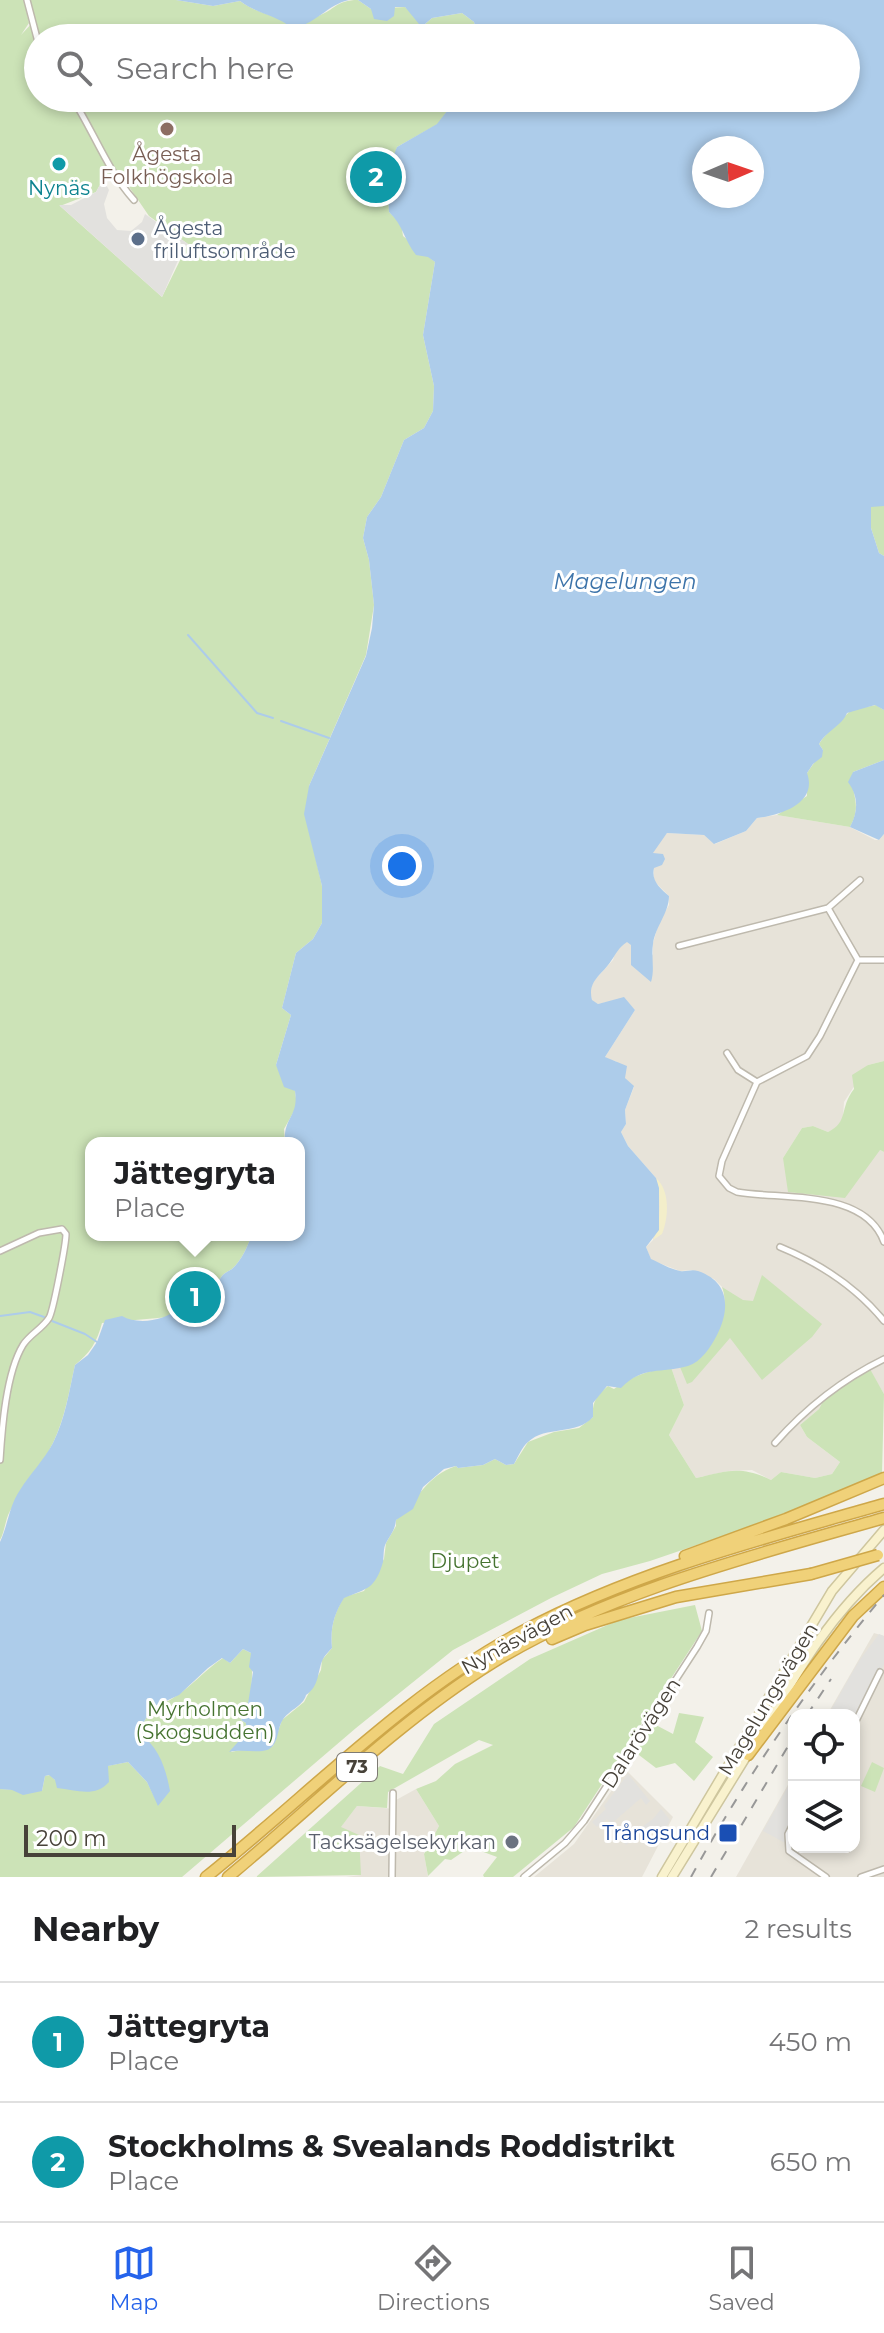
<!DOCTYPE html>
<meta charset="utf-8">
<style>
body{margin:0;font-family:Montserrat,sans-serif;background:#f6f6f6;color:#202124}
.controls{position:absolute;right:24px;bottom:24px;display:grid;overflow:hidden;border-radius:16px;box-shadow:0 4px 12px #0003}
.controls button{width:72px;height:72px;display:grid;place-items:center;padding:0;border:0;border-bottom:2px solid #e0e0e0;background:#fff;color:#202124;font:40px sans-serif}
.compass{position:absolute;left:692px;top:136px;width:72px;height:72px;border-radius:50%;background:#fff;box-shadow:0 4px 12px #0003;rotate:88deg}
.scale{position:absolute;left:24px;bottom:20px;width:212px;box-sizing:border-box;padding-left:8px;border:4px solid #474239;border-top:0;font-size:22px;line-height:28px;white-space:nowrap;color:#474239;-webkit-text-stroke:6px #fff;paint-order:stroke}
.you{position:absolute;left:402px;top:866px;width:28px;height:28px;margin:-20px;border:6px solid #fff;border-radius:50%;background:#1a73e8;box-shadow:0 0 0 12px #1a73e833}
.badge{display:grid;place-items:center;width:52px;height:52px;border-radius:50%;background:#2563eb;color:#fff;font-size:26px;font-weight:700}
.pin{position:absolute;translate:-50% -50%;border:4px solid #fff;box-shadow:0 2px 8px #0006}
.popup{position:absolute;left:85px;top:1137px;width:220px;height:104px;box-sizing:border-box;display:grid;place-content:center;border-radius:16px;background:#fff;filter:drop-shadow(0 2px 6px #0005);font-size:26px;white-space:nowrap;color:#757577}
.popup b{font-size:30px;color:#202124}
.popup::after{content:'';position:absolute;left:50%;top:100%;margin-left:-16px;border:16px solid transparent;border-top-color:#fff}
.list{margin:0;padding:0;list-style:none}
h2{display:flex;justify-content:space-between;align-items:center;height:104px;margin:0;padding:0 32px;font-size:34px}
h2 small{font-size:26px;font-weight:400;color:#757577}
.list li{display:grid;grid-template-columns:52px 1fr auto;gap:24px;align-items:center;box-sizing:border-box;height:120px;padding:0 32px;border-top:2px solid #e0e0e0}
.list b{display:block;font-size:30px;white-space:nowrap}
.list p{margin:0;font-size:26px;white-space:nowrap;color:#757577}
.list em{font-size:26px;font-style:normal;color:#757577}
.icon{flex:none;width:44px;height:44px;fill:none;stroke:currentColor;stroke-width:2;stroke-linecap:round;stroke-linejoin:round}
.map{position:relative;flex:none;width:884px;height:1877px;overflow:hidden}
.search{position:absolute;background:#fff;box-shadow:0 4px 12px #0003;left:24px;right:24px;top:24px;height:88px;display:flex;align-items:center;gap:20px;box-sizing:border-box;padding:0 28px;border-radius:44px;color:#757577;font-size:30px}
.sheet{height:344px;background:#fff}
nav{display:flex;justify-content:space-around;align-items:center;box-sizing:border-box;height:112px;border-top:2px solid #e0e0e0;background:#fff;font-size:22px;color:#757577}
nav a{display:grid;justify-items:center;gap:4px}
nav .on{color:#2563eb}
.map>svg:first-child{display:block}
.residential{fill:#e7e3d9}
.green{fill:#cce3b7;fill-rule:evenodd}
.sand{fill:#f3eeca}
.parking{fill:#e2e1de}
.water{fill:#adccea;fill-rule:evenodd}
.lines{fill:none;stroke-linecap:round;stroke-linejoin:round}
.stream{stroke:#adccea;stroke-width:2}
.street-casing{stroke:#beb9ad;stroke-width:8}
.secondary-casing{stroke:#cec69e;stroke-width:11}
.highway-casing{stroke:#cea749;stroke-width:13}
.street{stroke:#fff;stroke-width:5}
.secondary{stroke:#f9f2ce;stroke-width:8}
.highway{stroke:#f0d179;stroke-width:10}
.rail{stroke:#989898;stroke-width:2;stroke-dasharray:10 10;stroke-linecap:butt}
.highway-bridge-casing{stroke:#cea749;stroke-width:13;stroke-linecap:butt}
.highway-bridge{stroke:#f0d179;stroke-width:10}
.education-dot{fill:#8d6e63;stroke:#fff;stroke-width:3}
.culture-dot{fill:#0f9aa8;stroke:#fff;stroke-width:3}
.service-dot{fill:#5c6f8a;stroke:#fff;stroke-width:3}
.transit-dot{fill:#1a4fb4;stroke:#fff;stroke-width:3}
.worship-dot{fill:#6b7280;stroke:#fff;stroke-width:3}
.labels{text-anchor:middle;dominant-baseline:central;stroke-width:6;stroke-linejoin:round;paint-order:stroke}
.shield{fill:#fff;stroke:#7e7b74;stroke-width:2}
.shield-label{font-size:18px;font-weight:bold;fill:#474239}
.education-label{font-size:20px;fill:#785e54;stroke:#fff}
.culture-label{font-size:20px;fill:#0d838f;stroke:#fff}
.service-label{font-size:20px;fill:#4e5e75;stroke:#fff;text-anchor:start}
.park-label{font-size:20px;fill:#467331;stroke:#fff}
.street-label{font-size:20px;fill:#474239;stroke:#fff}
.transit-label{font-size:20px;fill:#164399;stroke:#fff;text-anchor:end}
.worship-label{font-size:20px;fill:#5b616d;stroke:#fff;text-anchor:end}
.water-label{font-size:22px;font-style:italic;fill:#3c73a9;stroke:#fff}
</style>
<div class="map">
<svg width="884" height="1877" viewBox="0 0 884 1877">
<rect width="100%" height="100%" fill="#f3f1ea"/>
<path class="residential" d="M777 815 850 827 875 840H879L884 834V1061L868 1065 844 1102 843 1117 838 1127 828 1132 813 1126 802 1128 783 1158 880 1150 884 1152V1394L870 1370 824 1399 819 1409 800 1425 807 1437 840 1462 832 1474 815 1478 781 1472 771 1480 752 1470 728 1471 696 1478 669 1435 684 1405 671 1367 687 1366 726 1297 722 1287 714 1279 691 1270 680 1271 651 1260 646 1247 653 1240 656 1178 628 1146 621 1132 626 1124 625 1110 634 1087 627 1082 616 1061 608 1060 605 1057 635 1010 624 998 598 1004 592 1001 590 991 593 982 613 960 616 950 627 941 653 955V943L659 922 669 905V896L654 881 653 853 655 847 667 833 704 835 715 844 746 831 757 818Z
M874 1633 884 1636V1877H736L794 1774V1847H854V1715H827Z
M626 1770 673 1817 642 1877H534L574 1844Z
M416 1789 439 1826 424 1853 428 1877H346L361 1875 340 1828 357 1806 396 1809V1800Z"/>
<path class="green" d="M0 0H24L29 23 21 35 34 21 30 0H176L213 6 240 1C258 15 295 24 318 16 335 10 336 0 358 0L371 9 405 7 425 24 432 18 462 13 474 22 479 38H38V98H461L454 102 438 124 397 147 388 193 389 212 401 223 403 236 435 262 423 335 434 386 433 411 424 428 404 440 381 497 367 517 363 538 369 560 374 605 366 655 309 786 314 851 322 886V923L313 939 296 953 282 1008 291 1015 276 1065 295 1091 297 1106 284 1129 285 1143H91V1235H252C247 1247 242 1260 232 1269 229 1271 224 1273 222 1276 205 1298 220 1316 177 1309L169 1317 102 1323C97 1342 90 1353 75 1365 69 1392 65 1418 53 1443 42 1466 23 1488 10 1511 5 1520 5 1531 0 1540ZM119 172 149 216 188 244 162 297 60 206 96 192 103 179Z
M871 506H884V556L879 553 871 528Z
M876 705 884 710V760L853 772C850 796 863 803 850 827L777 815 807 796V773L823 750 819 744C826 732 842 720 851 710Z
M884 1061V1152L880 1150 845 1198 788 1192 783 1158 802 1128 813 1126 828 1132C849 1122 839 1108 854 1089L852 1075 868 1065Z
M762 1275 822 1324 812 1337 762 1380 730 1338 692 1382 687 1384 680 1367C710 1365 732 1311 722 1287L743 1300 753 1301Z
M671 1367 684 1405 669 1435 696 1478C727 1471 741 1465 771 1480L781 1472 815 1478 832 1474 840 1462 807 1437 800 1425 819 1409 824 1399 870 1369 884 1394 882 1474 814 1505 650 1561 602 1574 551 1598 453 1650 356 1728 182 1877H0V1789L42 1791 45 1776 50 1775 55 1780 108 1774 107 1766 128 1762 147 1782 159 1806 140 1728 153 1707C182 1699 199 1674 223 1658L230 1663 243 1649 251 1653C253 1675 253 1700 241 1720L246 1723V1733L231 1752 246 1749 258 1751 273 1746 282 1720 304 1702 321 1670 322 1660 332 1648C330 1628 334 1614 344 1597L364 1591 384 1559 386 1543 396 1526V1520C417 1501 427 1475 456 1466L458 1468 483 1465 495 1459 506 1465 514 1464 528 1442 554 1432 579 1428 593 1417C592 1402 596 1396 608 1386L614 1389C632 1376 650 1370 671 1367Z
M695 1605 702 1631 574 1827 513 1877H484L483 1875 497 1857 470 1847 451 1860 445 1859 428 1876 424 1854 439 1826 416 1789 436 1781 455 1764 493 1745 479 1740 388 1792 387 1808 357 1806 341 1827 359 1835 361 1875 256 1877 380 1766 403 1774 434 1724 530 1659 619 1620Z
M679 1713 704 1717 695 1742 713 1757 694 1781 675 1763 656 1768 635 1752 654 1724 673 1734Z
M872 1762 884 1768 875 1792 861 1786Z"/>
<path class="sand" d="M656 1178C670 1190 669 1217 662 1234L653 1240C661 1226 661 1194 656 1178Z"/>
<path class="parking" d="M103 179 109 190 104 204 107 218 117 230 131 231 142 222 145 214 188 244 183 249 162 297 59 205H71L96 192Z
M879 1634 884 1636V1664L854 1725V1715H828L859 1661Z
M628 1774 650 1801 646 1805 641 1798 611 1824 607 1819 597 1827 592 1822 606 1809 604 1806Z
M794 1776V1822L787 1844 763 1831Z
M661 1809 670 1820 663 1833 652 1827 626 1845 622 1841 653 1819Z"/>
<path class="water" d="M176 0H349C328 4 314 26 292 28 276 15 257 14 240 1L213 6Z
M358 0H884V506L871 507V528L879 553 884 556V710L875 705 847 713C842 726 826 731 819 744L823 750 822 757 813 764 807 773C818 803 781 815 757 818L746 831 714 844 704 835 667 833 653 853 663 854 665 859 662 865 654 868C651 881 660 888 669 896 669 913 655 927 653 944 651 957 655 969 651 982L631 965V945L627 942C618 948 616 954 611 961 602 975 587 981 592 1000L598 1004 624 997 635 1010 605 1057 627 1066 625 1078 634 1086 625 1110 626 1124 621 1132 628 1146 656 1178 659 1188V1230L646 1247 651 1259C660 1263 670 1269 680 1271 686 1272 691 1269 698 1271 730 1282 730 1309 717 1335 711 1347 701 1362 688 1366 660 1374 644 1365 621 1388L607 1386 593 1403V1417C576 1436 546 1425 528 1442 522 1447 518 1457 514 1464L506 1465 495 1459 483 1465 458 1468 456 1466 444 1469 423 1487 413 1509 396 1520C395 1530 391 1534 386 1543 383 1548 384 1556 383 1562 375 1589 368 1588 344 1598 334 1614 330 1628 332 1648 329 1651 325 1655 323 1659 317 1671 320 1686 306 1695 303 1707 287 1710 281 1723 277 1732 278 1746 267 1750 258 1753 241 1749 229 1752L246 1733V1723L241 1720 247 1710 253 1672 249 1667 251 1653 243 1649 230 1663 222 1658 208 1668 179 1695 153 1707 140 1728V1734C159 1747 166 1769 170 1791L158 1806 147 1782 128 1762 108 1766 109 1782C95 1798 76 1790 57 1788L55 1780 49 1775 45 1776 42 1791 23 1795 12 1790 0 1789V1542C8 1525 9 1506 20 1490 30 1474 44 1460 53 1443 65 1419 69 1392 75 1365L88 1355 97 1342 105 1320 122 1316C137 1325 165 1321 177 1309 220 1316 205 1298 222 1276 224 1273 229 1271 232 1269 242 1260 247 1247 252 1235H299V1143H285C283 1117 299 1117 295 1091L284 1087 276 1065 291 1015 282 1008 296 953 313 939 322 923V886L304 814 309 786 366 656 372 628 374 605 369 560 363 538 367 517 381 497 404 440 424 428 433 411 434 386 423 335 435 262 428 257 416 255C404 240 403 225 389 212 387 196 394 178 390 165L397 147 437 124 454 102 461 98H846V38H479L474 22 462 13 432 18 425 24H419L405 7H395L394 16 387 21 374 19 371 9ZM752 148V196H704V148Z
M884 760V834L879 840 850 827C858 812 859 797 848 782L853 772Z"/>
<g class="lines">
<path class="stream" d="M188 635 257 713 273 718
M281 721 329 738
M0 1316 30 1312 44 1317
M52 1321 85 1334 97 1342"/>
<defs>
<path id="street" d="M27 0 38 42
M72 98C94 132 107 170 134 200
M828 908 858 960
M679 946 828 908 860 880
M884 960H858L820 1036 807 1056 757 1082 722 1161 719 1176 729 1188 737 1192C783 1200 865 1189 884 1242
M727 1053 738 1070 757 1082
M780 1247C819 1263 857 1288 884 1321
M0 1251 39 1233 62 1229 66 1234C66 1244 53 1312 49 1318 42 1329 30 1334 23 1345 6 1373 2 1428 0 1460
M775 1443C807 1407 841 1380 884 1359
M854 1725 880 1672
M794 1822 788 1834 789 1851 826 1877
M392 1877 393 1793
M524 1877 565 1843 584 1821 697 1647 706 1631 709 1613
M861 1877 884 1869"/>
<path id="secondary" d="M765 1727C799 1669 832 1612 884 1568
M662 1877 832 1591 884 1530
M672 1877 749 1752"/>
<path id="highway" d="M685 1556 786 1519 884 1478
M552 1639 585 1625 676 1597 811 1574
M748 1755 853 1616 884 1587
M206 1877C309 1795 406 1693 523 1631 636 1571 762 1539 884 1504
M228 1877C315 1805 396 1723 492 1663 607 1592 755 1555 884 1518"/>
</defs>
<use href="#street" class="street-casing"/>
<use href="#secondary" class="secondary-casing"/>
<use href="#highway" class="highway-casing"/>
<use href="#street" class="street"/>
<use href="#secondary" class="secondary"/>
<use href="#highway" class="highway"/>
<path class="rail" d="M807 1715 831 1679
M691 1877C746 1777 811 1682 884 1595
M711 1877 794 1736"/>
<defs>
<path id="highway-bridge" d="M811 1574 878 1555"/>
</defs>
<use href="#highway-bridge" class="highway-bridge-casing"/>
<use href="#highway-bridge" class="highway-bridge"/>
</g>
<circle class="education-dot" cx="167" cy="129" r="8"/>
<circle class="culture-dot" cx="59" cy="164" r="8"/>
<circle class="service-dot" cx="138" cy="239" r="8"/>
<rect class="transit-dot" x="718" y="1823" width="20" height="20" rx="4"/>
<circle class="worship-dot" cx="512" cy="1842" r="8"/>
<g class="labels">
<rect class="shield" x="337" y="1753" width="40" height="28" rx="6"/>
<g class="shield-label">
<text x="357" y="1767">73</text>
</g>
<g class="education-label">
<text x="167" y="154">Ågesta<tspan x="167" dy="23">Folkhögskola</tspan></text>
</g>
<g class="culture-label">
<text x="59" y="188">Nynäs</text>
</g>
<g class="service-label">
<text x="154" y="228">Ågesta<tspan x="154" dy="23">friluftsområde</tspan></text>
</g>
<g class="park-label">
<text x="465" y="1561">Djupet</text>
<text x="205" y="1709">Myrholmen<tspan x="205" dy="23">(Skogsudden)</tspan></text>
</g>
<g class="street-label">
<text transform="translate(517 1639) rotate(-29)">Nynäsvägen</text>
<text transform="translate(768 1699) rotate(-59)">Magelungsvägen</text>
<text transform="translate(641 1733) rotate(-57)">Dalarövägen</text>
</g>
<g class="transit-label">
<text x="710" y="1833">Trångsund</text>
</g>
<g class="worship-label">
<text x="496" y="1842">Tacksägelsekyrkan</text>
</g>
<g class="water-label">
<text x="625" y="581">Magelungen</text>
</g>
</g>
</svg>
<div class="controls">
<button><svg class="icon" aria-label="locate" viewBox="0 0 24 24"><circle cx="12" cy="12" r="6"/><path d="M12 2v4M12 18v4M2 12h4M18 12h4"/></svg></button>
<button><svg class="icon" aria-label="layers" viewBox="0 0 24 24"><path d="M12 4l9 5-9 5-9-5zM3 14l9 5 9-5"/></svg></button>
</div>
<svg class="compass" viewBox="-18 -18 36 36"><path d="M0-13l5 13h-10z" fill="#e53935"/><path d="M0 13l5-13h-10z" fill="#757577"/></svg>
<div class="scale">200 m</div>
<div class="you"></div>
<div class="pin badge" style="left:195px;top:1297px;background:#0f9aa8">1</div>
<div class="popup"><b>Jättegryta</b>Place</div>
<div class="pin badge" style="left:376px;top:177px;background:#0f9aa8">2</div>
<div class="search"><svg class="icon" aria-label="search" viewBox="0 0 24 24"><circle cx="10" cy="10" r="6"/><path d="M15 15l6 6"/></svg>Search here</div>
</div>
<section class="sheet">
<h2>Nearby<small>2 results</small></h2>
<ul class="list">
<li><span class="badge" style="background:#0f9aa8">1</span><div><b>Jättegryta</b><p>Place</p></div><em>450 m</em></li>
<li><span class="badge" style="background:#0f9aa8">2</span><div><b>Stockholms &amp; Svealands Roddistrikt</b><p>Place</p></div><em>650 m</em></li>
</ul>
</section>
<nav>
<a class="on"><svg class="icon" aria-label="map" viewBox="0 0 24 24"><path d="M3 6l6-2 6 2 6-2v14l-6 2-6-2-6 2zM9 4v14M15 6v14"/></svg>Map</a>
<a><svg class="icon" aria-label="directions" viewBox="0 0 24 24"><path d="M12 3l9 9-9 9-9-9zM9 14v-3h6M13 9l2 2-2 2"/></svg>Directions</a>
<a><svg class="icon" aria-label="saved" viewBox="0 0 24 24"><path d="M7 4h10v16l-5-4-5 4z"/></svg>Saved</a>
</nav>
